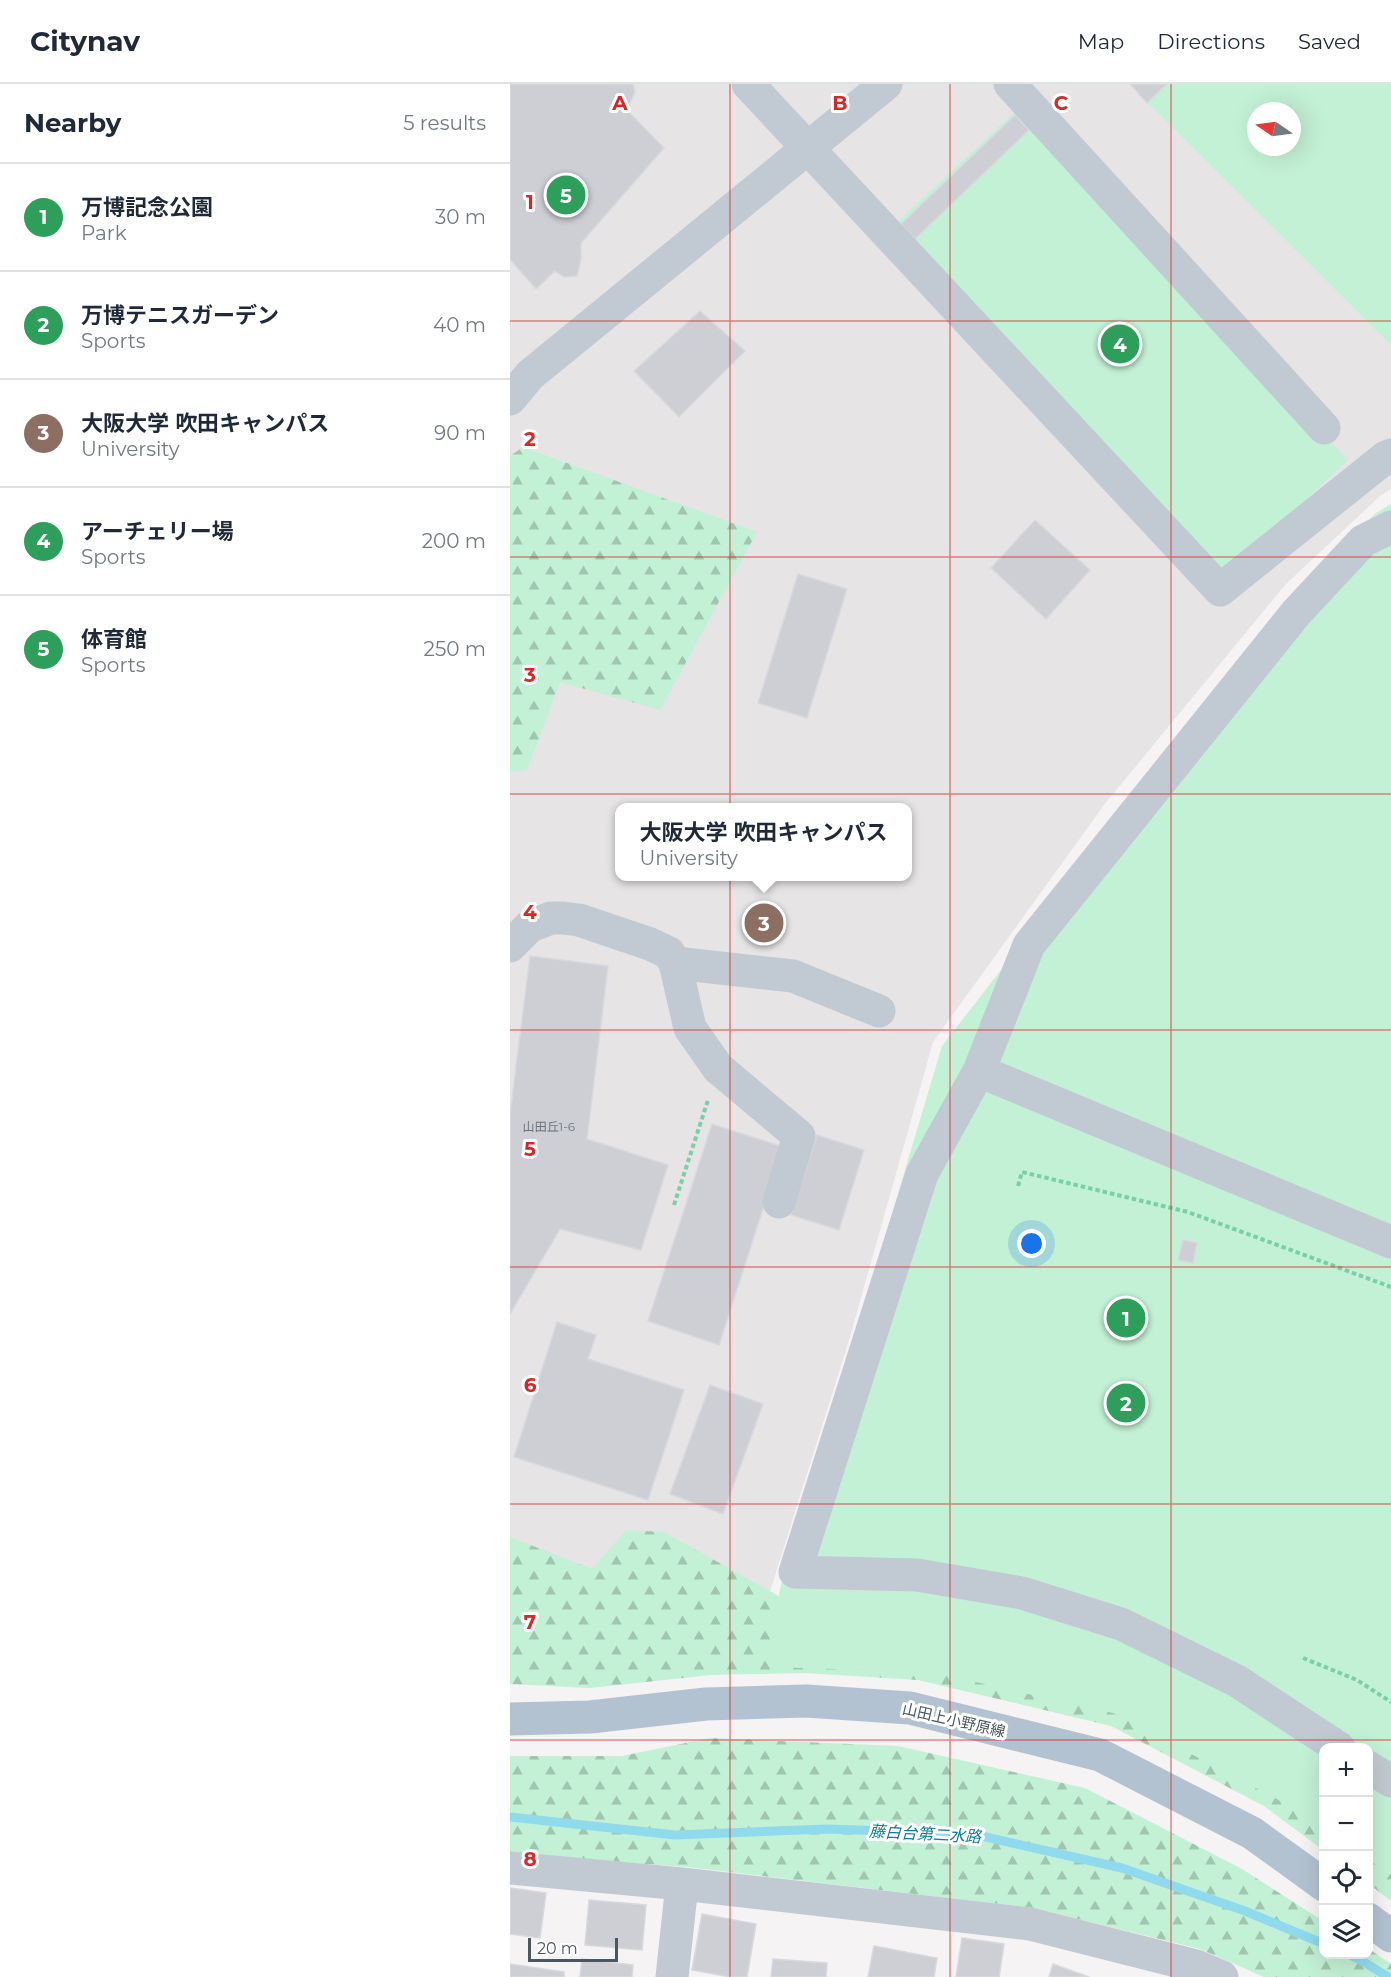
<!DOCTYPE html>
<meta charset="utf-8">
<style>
body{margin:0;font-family:Montserrat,"Noto Sans JP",sans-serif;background:#f6f6f7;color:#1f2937}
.controls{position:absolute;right:18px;bottom:18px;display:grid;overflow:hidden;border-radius:12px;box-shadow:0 6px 24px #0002}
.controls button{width:54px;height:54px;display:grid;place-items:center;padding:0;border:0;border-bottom:2px solid #e0e1e3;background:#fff;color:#1f2937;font:30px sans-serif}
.compass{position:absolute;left:737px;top:18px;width:54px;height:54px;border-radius:50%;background:#fff;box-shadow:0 6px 24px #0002;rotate:283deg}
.scale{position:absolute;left:18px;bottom:15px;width:90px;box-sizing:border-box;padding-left:6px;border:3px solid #4a5661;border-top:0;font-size:16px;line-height:21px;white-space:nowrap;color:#4a5661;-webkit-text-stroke:4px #fff;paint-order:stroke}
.you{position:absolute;left:522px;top:1160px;width:21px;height:21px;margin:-15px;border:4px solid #fff;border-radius:50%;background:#1a73e8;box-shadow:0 0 0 9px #1a73e833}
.badge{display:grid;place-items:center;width:39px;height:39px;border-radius:50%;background:#111827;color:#fff;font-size:20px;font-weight:700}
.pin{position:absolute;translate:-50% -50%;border:3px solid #fff;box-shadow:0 2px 6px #0006}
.popup{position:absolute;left:105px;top:719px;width:297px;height:78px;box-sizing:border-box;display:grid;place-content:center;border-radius:12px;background:#fff;filter:drop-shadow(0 2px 4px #0005);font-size:20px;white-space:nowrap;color:#747a83}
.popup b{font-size:22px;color:#1f2937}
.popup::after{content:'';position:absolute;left:50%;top:100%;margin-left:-12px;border:12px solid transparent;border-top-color:#fff}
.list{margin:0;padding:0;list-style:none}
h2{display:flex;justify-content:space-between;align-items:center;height:78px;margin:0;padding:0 24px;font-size:26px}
h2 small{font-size:20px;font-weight:400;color:#747a83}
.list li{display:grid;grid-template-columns:39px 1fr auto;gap:18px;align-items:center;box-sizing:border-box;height:108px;padding:0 24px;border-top:2px solid #e0e1e3}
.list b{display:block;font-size:22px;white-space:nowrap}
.list p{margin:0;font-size:20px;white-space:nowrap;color:#747a83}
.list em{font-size:20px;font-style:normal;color:#747a83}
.icon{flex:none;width:33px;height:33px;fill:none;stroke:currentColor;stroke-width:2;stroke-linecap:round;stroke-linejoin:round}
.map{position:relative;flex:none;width:881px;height:1893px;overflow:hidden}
header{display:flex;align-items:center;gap:36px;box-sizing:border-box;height:84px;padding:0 30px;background:#fff;border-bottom:2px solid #e0e1e3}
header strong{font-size:28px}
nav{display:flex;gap:33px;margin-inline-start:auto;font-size:21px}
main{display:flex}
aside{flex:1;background:#fff}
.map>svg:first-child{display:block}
.education{fill:#e6e4e5;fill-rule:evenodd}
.forest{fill:url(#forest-firs)}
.green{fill:#c3f1d5;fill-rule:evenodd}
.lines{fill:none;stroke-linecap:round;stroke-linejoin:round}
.stream{stroke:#90daee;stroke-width:9}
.building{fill:#cdcfd5;stroke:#d7d9de;stroke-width:1.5}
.path{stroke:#7ad0a6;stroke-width:4;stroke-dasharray:4.5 3;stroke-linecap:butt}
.minor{stroke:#c1cad2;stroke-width:33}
.major{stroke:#b3c2d1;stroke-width:33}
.grid{fill:none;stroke:#d62828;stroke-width:1.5;stroke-opacity:0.55}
.labels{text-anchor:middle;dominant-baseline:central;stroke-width:6;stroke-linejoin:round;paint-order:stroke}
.number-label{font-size:12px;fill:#6b747e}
.street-label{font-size:15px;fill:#4a5661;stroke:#fff}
.water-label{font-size:16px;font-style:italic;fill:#0c7c9b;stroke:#fff}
.grid-label{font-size:20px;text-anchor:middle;font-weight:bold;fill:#d62828;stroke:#fff;stroke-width:6;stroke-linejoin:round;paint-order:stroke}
</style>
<header>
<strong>Citynav</strong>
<nav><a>Map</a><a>Directions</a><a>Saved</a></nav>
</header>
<main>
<aside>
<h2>Nearby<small>5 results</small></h2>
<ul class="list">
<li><span class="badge" style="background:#2e9e5b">1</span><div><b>万博記念公園</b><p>Park</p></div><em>30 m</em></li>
<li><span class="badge" style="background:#2e9e5b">2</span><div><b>万博テニスガーデン</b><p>Sports</p></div><em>40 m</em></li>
<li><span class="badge" style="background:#8d6e63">3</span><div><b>大阪大学 吹田キャンパス</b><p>University</p></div><em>90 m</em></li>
<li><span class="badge" style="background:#2e9e5b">4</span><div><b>アーチェリー場</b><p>Sports</p></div><em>200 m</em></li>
<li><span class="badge" style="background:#2e9e5b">5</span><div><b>体育館</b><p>Sports</p></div><em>250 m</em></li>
</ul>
</aside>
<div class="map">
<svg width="881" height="1893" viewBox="0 0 881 1893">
<defs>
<pattern id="forest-firs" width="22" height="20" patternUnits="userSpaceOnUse" patternTransform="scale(1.5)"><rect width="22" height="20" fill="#c3f1d5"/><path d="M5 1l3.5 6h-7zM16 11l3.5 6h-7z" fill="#a0c6b0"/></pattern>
</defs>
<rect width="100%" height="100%" fill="#f5f3f3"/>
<path class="education" d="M0 0H881V405L870 412 775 501 594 721 423 958 340 1253 251 1536 0 1547ZM746 27H782V63H746ZM110 724H398V792H110Z"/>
<path class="forest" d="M13 363 247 448 150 626 50 598 17 686 0 688V372Z
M116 1446 154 1448 274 1515 813 1689V1766L754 1722 601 1642 408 1596 295 1589 201 1591 80 1604 0 1600V1453L82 1485Z
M200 1654 388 1662 575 1704 732 1785 813 1837 814 1870H858L859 1865 881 1880V1893H754L690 1865 523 1824 177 1783 0 1770V1672H112Z
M858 1713 881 1728V1817L859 1800Z"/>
<path class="green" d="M619 0H881V261ZM746 27H782V63H746Z
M508 25 838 376 712 495 382 143Z
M881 420V1791L859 1776 858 1664H814L813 1746 767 1715 603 1629 421 1588 260 1583 270 1505 432 962 784 508 866 429Z"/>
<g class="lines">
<path class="stream" d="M0 1733 165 1751 317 1745 463 1750 612 1784 735 1827 814 1860
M838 1870 854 1878 878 1893"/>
</g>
<path class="building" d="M0 0H123L125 8 117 26 154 64 71 159V175L67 192 54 193 45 187 26 205 0 175Z
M620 0H657L637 19Z
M505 31 519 46 405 155 391 140Z
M190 227 235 267 169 333 124 287Z
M525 436 580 486 536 535 481 484Z
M288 490 337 505 297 634 248 619Z
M20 872 98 882 77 1055 158 1081 131 1166 50 1145 0 1230V1030Z
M202 1040 273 1063 209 1261 138 1237Z
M307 1051 354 1066 329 1146 281 1131Z
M673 1156 687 1159 683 1179 668 1176Z
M47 1238 86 1251 78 1275 174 1306 138 1416 4 1373Z
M200 1301 253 1320 213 1430 160 1410Z
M0 1804 36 1809 30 1854 0 1850Z
M79 1816 136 1821 132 1866 75 1861Z
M192 1830 246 1840 237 1893H220L182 1886Z
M452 1854 494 1860 489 1893H446Z
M364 1862 427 1874 424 1893H358Z
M72 1875 123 1881 122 1893H70Z
M263 1875 317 1879 316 1893H261Z
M0 1880 54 1888V1893H0Z
M543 1880 579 1893H539Z"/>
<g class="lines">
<path class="path" d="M508 1102 512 1088 678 1128 881 1203
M164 1121 198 1016
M793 1574 847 1596 881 1618"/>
<path class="minor" d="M238 0 710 506 876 373 881 371
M500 0 814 344
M0 315 20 291 376 0
M881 443 853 457 786 529 519 861 469 987 881 1158
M0 862 20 842 41 834H53L69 836 140 860 159 869 165 879 180 944 208 984 289 1052 269 1118
M165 879 283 892 369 927
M469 987 412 1090 285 1488 407 1491 512 1509 611 1540 727 1597 829 1664
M858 1683 881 1697
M0 1784 172 1800 520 1840 686 1882 712 1893
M162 1893 172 1800"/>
<path class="major" d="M0 1635 80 1633 196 1620 296 1617 400 1624 590 1671 742 1749 814 1801
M858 1835 881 1852"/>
</g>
<path class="grid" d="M220 0V1893M440 0V1893M661 0V1893M0 237H881M0 473H881M0 710H881M0 946H881M0 1183H881M0 1420H881M0 1656H881"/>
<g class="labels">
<g class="number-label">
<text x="39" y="1042">山田丘1-6</text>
</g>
<g class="street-label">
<text transform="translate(444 1636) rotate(13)">山田上小野原線</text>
</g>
<g class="water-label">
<text transform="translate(415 1750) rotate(3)">藤白台第二水路</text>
</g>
</g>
<g class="grid-label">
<text x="110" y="26">A</text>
<text x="330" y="26">B</text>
<text x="551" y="26">C</text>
<text x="20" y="125">1</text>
<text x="20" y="362">2</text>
<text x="20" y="598">3</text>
<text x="20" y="835">4</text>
<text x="20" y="1072">5</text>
<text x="20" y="1308">6</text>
<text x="20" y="1545">7</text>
<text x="20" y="1782">8</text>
</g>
</svg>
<div class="controls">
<button>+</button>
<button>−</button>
<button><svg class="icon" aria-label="locate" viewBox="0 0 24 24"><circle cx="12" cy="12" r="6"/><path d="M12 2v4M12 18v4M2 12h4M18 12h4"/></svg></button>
<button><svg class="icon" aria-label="layers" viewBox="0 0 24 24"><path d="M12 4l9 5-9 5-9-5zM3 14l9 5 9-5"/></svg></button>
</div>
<svg class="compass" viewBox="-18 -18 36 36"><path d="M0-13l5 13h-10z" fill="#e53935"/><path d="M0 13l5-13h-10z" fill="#747a83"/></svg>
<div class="scale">20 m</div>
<div class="you"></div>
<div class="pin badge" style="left:616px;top:1234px;background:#2e9e5b">1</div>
<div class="pin badge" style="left:616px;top:1319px;background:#2e9e5b">2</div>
<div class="pin badge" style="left:254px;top:839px;background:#8d6e63">3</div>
<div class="popup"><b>大阪大学 吹田キャンパス</b>University</div>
<div class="pin badge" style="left:610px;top:260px;background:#2e9e5b">4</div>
<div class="pin badge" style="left:56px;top:111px;background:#2e9e5b">5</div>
</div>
</main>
